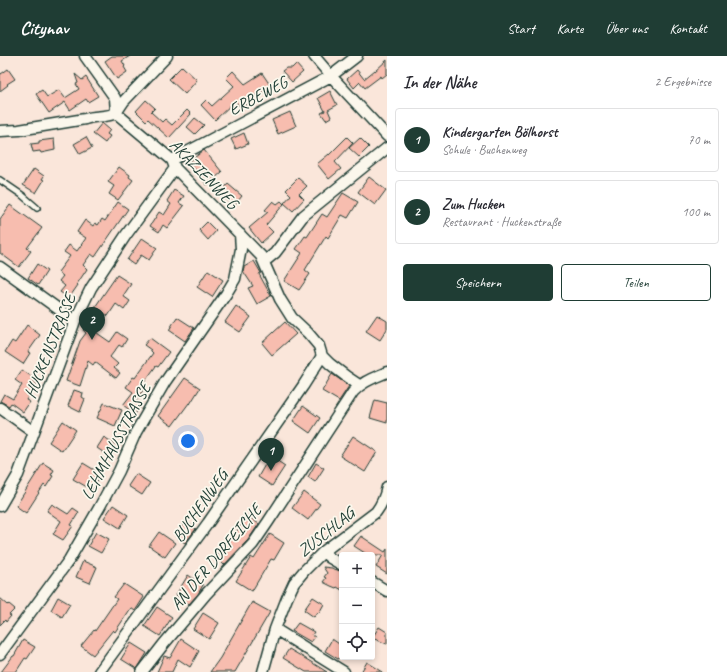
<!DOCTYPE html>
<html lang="de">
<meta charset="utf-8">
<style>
body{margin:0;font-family:Caveat,sans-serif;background:#f7f7f7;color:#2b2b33}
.controls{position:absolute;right:12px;bottom:12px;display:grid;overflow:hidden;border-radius:4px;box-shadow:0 2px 6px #0003}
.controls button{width:36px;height:36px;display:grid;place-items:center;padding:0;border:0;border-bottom:1px solid #e1e1e2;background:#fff;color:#2b2b33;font:20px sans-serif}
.you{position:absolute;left:188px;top:385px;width:14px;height:14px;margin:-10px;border:3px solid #fff;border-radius:50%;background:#1a73e8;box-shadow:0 0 0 6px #1a73e833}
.badge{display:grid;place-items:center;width:26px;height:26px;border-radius:50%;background:#1f3d34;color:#fff;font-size:13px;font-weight:700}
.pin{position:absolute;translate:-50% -33px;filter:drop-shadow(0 1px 2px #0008)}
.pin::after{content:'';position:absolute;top:21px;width:14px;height:12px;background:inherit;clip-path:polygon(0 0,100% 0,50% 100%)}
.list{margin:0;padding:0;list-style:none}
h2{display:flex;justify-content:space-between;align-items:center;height:52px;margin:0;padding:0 16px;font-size:17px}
h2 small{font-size:13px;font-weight:400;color:#7c7c81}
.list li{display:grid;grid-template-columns:26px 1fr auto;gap:12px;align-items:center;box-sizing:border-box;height:64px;margin:0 8px 8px;padding:0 8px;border:1px solid #e1e1e2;border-radius:4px}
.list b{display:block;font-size:15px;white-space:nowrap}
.list p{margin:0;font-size:13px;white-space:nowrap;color:#7c7c81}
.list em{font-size:13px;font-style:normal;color:#7c7c81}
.actions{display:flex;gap:8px;padding:12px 16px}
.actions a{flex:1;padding:9px 0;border:1px solid #1f3d34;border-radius:4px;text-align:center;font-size:14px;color:#1f3d34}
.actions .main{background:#1f3d34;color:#fff}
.icon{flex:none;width:22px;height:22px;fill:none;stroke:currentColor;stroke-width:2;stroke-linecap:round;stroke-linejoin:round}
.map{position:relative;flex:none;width:387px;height:616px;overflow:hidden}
header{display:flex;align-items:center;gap:24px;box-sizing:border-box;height:56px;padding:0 20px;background:#1f3d34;color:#fff}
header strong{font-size:19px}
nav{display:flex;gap:22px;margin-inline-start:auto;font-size:14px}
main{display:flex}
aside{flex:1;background:#fff}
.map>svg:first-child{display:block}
.building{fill:#f7bdaf;stroke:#1f3d34}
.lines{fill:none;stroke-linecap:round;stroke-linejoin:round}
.lane-casing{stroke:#1f3d34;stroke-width:8}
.street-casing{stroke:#1f3d34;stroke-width:13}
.lane{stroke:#fbf7ec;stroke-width:5}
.street{stroke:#fbf7ec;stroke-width:10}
.labels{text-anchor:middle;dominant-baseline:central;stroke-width:3.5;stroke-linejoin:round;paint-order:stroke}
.street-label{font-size:17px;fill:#1f3d34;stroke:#fbf7ec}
</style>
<header>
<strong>Citynav</strong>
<nav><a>Start</a><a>Karte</a><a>Über uns</a><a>Kontakt</a></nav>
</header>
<main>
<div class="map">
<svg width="387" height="616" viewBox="0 0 387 616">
<rect width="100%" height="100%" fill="#fae6da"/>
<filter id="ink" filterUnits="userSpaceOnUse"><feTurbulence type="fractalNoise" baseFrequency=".025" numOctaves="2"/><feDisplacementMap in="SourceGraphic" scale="8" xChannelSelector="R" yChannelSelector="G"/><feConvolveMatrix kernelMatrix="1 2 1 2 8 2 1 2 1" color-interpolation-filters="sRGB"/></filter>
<g filter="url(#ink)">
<path class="building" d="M112 0H130L122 5 125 10 124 11 127 16 117 23 105 5Z
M387 4V18L382 22 381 20 365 32 360 26 354 32 347 23 357 14 364 23 375 14V15Z
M296 8 303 16 292 26 282 15 286 12H292Z
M182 10 197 24 185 38 169 23Z
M8 13 15 23 7 28 8 29 0 35V17L1 18Z
M233 15 245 28 262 17 270 29 262 37 260 35 242 53 235 45 215 64 201 49 206 44 212 50 234 30 226 22Z
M75 18 82 24 86 21 98 40 88 46 86 43 70 54 65 46 49 57 36 38 42 34 47 41 59 34 65 42 79 33 76 28 78 27Z
M330 35 337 49 328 54 331 61 326 64 321 57 325 55 318 42Z
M146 44 155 52 151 56 162 66 165 63 172 69 187 54 191 58 169 82 148 63 146 65 136 55Z
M290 56 296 70 278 78 272 64Z
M195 62 204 69 195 78 187 71Z
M102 67 110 74 107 78 110 80 105 87 93 78Z
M244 77 248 88 236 93 231 83Z
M86 81 92 92 80 98 74 88Z
M347 81 353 87 335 106 341 113 329 123 317 108 329 98V99Z
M360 82 369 91 359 101 349 92Z
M54 83 55 94 41 97 40 95 33 96 31 88 39 87V85Z
M204 94 222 116 207 129 189 106Z
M119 111 130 119 129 121 133 124 118 144 109 138 114 130 108 126Z
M34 113 44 120 42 123 44 124 36 137 23 129Z
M369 121 386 134 375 149 358 136Z
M298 122 307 130 299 138 304 143 293 155 284 147 291 139 286 134Z
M228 128 242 140 234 150 219 138Z
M174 134 184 140 179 147 184 150 167 172 163 169 159 176 150 170 159 156 164 159 171 148 167 145Z
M343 137 358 146 348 162 342 159 328 182 326 180 305 214 310 218 299 234 284 225 302 197 296 193 305 180 307 181 322 158 327 161Z
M273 145 277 148 281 145 284 148 266 169 273 176 261 187 249 172 268 156 265 154Z
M118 146 128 153 95 201 91 198 83 209 87 213 77 228 78 229 69 242 60 236 65 230 59 225 63 220 58 216 70 200 64 196 69 189 77 195 86 182 77 176 85 164 93 170 95 167 98 169 102 163 105 165Z
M10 149 42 172 27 192 31 195 19 211 0 197V163Z
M207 166 216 175 208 184 199 174Z
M142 182 157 192 149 204 141 199 134 209 127 204Z
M254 205 261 217 259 218 271 240 257 248 248 232 253 230 243 215 244 211Z
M37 208 47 215 38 229 28 222Z
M208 214 223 224 212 241 197 231Z
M117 219 131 228 123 240 130 245 124 254 116 248 108 260 95 251Z
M236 250 251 261 240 276 225 266Z
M377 259 387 265V273L380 284 366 275Z
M177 261 194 272 185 285 169 274Z
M91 263 101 271 97 277 110 286 117 276 127 283 122 291 119 289 110 301 118 308 114 312 120 317 116 322 95 306 93 309 88 305 80 330 66 325 80 285 86 277 83 274Z
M285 266 296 278 272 299 262 287Z
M27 269 40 279 28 296 30 297 23 308 5 296 12 285 15 287Z
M150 282 169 296 158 311 156 310 143 328 146 330 136 344 142 349 135 358 123 349 133 336 126 331 133 321 135 322 153 297 151 295V294L144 289Z
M22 314 34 322 32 324 37 327 26 344 30 346 23 356 11 347 9 350 0 345 4 338 13 343 22 329 15 324Z
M332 318 349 330 339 345 322 335Z
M185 322 200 332 190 348 189 347 172 370 158 360Z
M74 334 83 337 82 341 85 343 80 356 68 350Z
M375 344 387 347V367L370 362Z
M104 347 122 354 115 370 97 362Z
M303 350 320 362 310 377 293 365Z
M63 365 76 374 62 395 49 386Z
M353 380 377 396 365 416 340 400Z
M104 381 118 390 110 401 97 392Z
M270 400 285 410 272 430 258 421Z
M43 407 54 414 51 419 53 420 46 431 44 429 26 457 16 450Z
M83 407 101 418 92 434 73 423Z
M316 407 324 412 315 426 308 421Z
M136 418 150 427 142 439 128 430Z
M304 436 320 448 308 464 292 452Z
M52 448 68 458 73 452 79 456 71 469 73 470 63 484 53 478 61 465 47 455Z
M113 449 128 459 120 472 104 462Z
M248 460 259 468 248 484 224 509 215 500 228 487Z
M185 465 196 473 185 487 175 480Z
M96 476 109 483 101 497 88 490Z
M159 476 175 487 165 501 149 490Z
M270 478 284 487 274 504 271 503 252 535 236 525 251 501 254 503Z
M361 480 385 496 387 493V518L376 511 383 499H368L354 490Z
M83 505 97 511 90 527 76 521Z
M323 511 332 512 335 514V513L342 516V534L337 531 336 532 331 530 323 526 326 522 324 521 327 517Z
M188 519 203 529 198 538 189 548 176 539Z
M124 528 144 541 135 555 131 552 115 576 113 574 93 599 81 590 94 574 95 575 117 543 114 541Z
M58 541 70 548 62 561 51 554Z
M313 541 324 548 319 557 318 556 314 561 304 554Z
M0 542 8 549 9 548 15 553 9 559 11 560 6 566 5 564 0 569Z
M252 546 270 556 235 616H210L220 602Z
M157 551 172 561 160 580 144 570Z
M203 557 219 567 209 583 193 573Z
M298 567 314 576 312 579 315 581 311 586 292 575Z
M379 571 387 576V588L372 582Z
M181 583 199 595 190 611 178 603 172 616H157L164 600 170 602Z
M332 583 342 590V597L338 603 325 595Z
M23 584 35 591 27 603 25 602 16 616H1L13 600H14Z
M131 587 147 597 137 613 121 603Z
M289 593 311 606 327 616H306L283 602Z
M367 606 383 616H361Z"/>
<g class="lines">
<defs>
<path id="lane" d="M0 124 22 139 37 152"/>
<path id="street" d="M85 0 115 42 116 57
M314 0 331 20 387 80
M116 57 172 104 175 112 261 200 280 243 292 262 308 277 319 290 322 300 330 308 347 321 359 329
M116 57 124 45 167 0
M0 75 19 74 85 63C95 59 106 62 116 57
M172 104 331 20 357 0
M264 206 275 197 303 160 387 92
M0 211 75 265
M0 352 34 376
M0 450 18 419 75 265 91 232 126 179 175 112
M323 496 330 502 342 509
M372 526 387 535
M275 573 344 616
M0 598 69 504 99 452 119 415 136 376 165 326 226 238 235 223 241 193 240 178
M99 616 208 467 303 330 322 300
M142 616 163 589 206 538 253 488 268 466 353 336C363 325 374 322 387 316
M263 616 275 573 287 542 294 527 304 515 323 496 376 456C382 448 385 441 387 431"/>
</defs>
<use href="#lane" class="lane-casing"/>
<use href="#street" class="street-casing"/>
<use href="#lane" class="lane"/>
<use href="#street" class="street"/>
</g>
</g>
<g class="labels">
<g class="street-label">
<text transform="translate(258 40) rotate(-28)">ERBEWEG</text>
<text transform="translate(204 118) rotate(46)">AKAZIENWEG</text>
<text transform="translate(50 290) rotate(-68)">HUCKENSTRASSE</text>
<text transform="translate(116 385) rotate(-62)">LEHMHAUSSTRASSE</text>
<text transform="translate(200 450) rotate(-55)">BUCHENWEG</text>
<text transform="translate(326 476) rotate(-39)">ZUSCHLAG</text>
<text transform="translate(216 501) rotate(-50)">AN DER DORFEICHE</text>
</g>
</g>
</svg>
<div class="controls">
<button>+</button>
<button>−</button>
<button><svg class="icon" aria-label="locate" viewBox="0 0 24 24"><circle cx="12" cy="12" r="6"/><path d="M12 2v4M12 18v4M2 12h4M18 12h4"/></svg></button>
</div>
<div class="you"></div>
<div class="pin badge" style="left:271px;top:415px">1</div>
<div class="pin badge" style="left:92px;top:284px">2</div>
</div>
<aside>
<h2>In der Nähe<small>2 Ergebnisse</small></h2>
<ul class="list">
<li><span class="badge">1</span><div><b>Kindergarten Bölhorst</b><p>Schule · Buchenweg</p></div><em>70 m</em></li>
<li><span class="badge">2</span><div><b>Zum Hucken</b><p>Restaurant · Huckenstraße</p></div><em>100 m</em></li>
</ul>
<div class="actions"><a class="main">Speichern</a><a>Teilen</a></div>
</aside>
</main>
